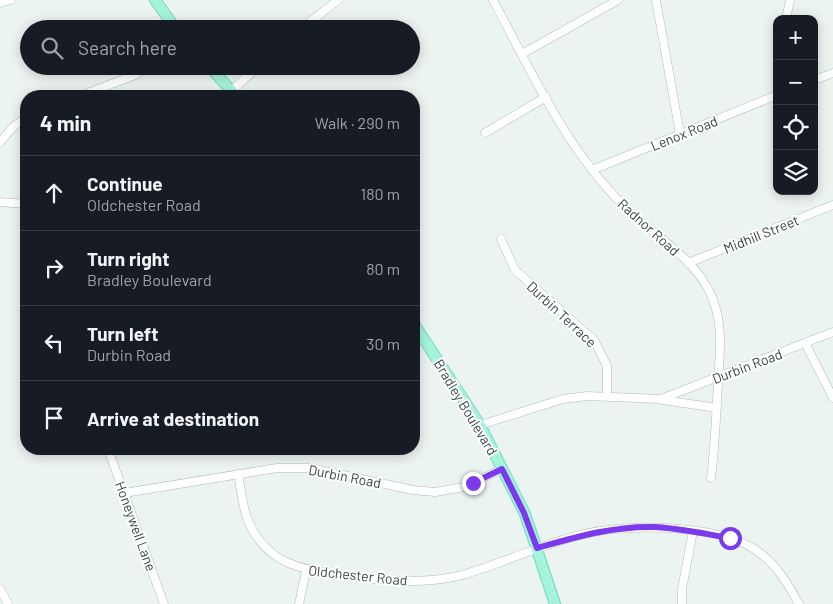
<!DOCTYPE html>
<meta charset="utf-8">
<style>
body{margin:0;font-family:Barlow,sans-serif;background:#20242c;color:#f1f3f6}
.controls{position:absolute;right:15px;top:15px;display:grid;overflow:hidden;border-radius:10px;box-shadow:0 2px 12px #0003}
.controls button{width:45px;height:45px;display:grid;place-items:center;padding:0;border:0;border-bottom:1px solid #363941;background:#171b24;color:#f1f3f6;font:25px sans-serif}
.stop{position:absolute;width:15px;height:15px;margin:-11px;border:4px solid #7c3aed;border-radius:50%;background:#fff}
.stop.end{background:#7c3aed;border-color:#fff;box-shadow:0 1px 5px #0008}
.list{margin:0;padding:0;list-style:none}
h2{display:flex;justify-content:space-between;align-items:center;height:65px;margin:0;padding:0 20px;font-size:21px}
h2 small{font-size:16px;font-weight:400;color:#9ea1a6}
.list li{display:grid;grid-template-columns:32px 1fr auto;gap:15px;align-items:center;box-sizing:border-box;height:75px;padding:0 20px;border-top:1px solid #363941}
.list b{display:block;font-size:19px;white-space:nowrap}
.list p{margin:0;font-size:16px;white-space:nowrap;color:#9ea1a6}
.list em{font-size:16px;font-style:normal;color:#9ea1a6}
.icon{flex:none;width:28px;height:28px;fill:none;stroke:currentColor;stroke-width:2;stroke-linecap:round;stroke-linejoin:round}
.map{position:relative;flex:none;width:833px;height:604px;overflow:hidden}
.search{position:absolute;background:#171b24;box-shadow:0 2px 12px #0003;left:20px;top:20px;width:400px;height:55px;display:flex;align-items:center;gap:12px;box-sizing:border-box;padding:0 18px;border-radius:28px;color:#9ea1a6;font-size:19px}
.panel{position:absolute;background:#171b24;box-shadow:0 2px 12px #0003;left:20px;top:90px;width:400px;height:365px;border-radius:20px}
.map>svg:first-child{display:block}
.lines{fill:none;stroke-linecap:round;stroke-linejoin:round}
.minor-casing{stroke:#aebeb9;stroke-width:9}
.major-casing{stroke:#75d8ba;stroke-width:12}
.minor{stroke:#fff;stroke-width:8}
.major{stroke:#a4f4dd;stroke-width:10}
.route{stroke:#7c3aed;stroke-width:6}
.labels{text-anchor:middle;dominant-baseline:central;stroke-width:4;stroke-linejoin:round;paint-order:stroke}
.street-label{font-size:14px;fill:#394742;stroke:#fff}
</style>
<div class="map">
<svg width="833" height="604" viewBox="0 0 833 604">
<rect width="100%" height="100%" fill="#ebf4f1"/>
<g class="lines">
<defs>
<path id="minor" d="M493 0C532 73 567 151 627 209 658 239 705 264 716 309 723 334 719 359 718 384 716 416 715 447 711 478
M656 0 680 134
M0 3 11 0
M786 19 790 0
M301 29 338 0
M522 54 618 0
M814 80 833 73
M231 91 259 66
M80 96 135 75 149 66
M485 133 546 97
M0 142 14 126 26 118
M592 170 777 95
M0 202 26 204
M501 239 515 270 594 340 607 366V395
M688 263 833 205
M805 343 833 398
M663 400 717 408
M480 425 563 399 587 396 661 399 833 332
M108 449 164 604
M238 474C241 488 242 504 247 518 264 562 299 570 341 575 380 580 419 585 458 576 500 565 541 544 584 534 629 524 710 524 751 547 774 560 787 582 799 604
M124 493 277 468H310L413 490 435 492 464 487 502 469
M0 589 8 604
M299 604 306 571
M682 604V589L693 531"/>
<path id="major" d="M155 0 176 29
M209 66 236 96
M414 324 480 425 525 514 555 604"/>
</defs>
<use href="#minor" class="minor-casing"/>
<use href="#major" class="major-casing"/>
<use href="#minor" class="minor"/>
<use href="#major" class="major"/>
</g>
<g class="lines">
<path class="route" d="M473 483 502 469 524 513 537 548C576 537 613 526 654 527 679 528 705 534 730 538"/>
</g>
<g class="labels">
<g class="street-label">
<text transform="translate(684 133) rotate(-22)">Lenox Road</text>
<text transform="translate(649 227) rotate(42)">Radnor Road</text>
<text transform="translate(761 234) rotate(-22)">Midhill Street</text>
<text transform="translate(562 314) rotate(43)">Durbin Terrace</text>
<text transform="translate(747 366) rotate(-21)">Durbin Road</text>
<text transform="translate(466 407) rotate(59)">Bradley Boulevard</text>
<text transform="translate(345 476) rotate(11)">Durbin Road</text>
<text transform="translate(136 526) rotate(70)">Honeywell Lane</text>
<text transform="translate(358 575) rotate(6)">Oldchester Road</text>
</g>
</g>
</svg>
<div class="controls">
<button>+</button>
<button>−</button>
<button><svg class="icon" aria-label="locate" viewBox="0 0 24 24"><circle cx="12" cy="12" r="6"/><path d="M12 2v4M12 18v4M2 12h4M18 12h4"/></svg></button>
<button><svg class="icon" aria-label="layers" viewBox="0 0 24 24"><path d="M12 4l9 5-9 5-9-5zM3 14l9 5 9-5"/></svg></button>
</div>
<div class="stop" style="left:730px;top:538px"></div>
<div class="stop end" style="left:473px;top:483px"></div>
<div class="search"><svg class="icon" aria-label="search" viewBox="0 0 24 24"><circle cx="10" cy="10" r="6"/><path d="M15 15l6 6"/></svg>Search here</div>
<section class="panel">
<h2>4 min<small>Walk · 290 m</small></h2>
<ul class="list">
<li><svg class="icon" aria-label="ahead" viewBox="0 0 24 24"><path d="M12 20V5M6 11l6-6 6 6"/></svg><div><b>Continue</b><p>Oldchester Road</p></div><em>180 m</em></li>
<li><svg class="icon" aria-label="right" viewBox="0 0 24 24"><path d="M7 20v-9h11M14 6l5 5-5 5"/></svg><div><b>Turn right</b><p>Bradley Boulevard</p></div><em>80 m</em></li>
<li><svg class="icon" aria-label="left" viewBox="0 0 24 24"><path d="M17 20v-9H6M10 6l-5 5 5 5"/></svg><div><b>Turn left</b><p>Durbin Road</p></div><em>30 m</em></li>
<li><svg class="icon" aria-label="arrive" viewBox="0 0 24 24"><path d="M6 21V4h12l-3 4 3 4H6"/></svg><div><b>Arrive at destination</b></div></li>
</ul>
</section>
</div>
